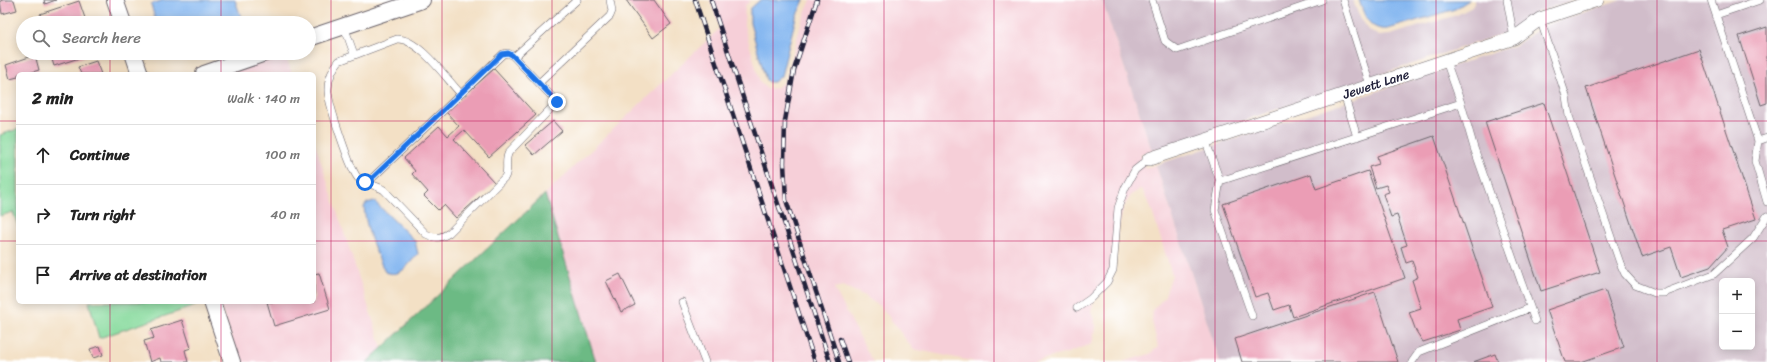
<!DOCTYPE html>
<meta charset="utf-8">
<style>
body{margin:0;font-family:Sriracha,sans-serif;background:#f6f6f6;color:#222}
.controls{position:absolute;right:12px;bottom:12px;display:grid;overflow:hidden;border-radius:6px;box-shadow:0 2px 10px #0003}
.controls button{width:36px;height:36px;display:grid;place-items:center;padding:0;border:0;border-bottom:1px solid #e0e0e0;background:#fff;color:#222;font:20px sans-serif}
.stop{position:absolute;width:12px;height:12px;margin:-9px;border:3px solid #1a73e8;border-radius:50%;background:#fff}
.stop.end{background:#1a73e8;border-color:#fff;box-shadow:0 1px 4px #0008}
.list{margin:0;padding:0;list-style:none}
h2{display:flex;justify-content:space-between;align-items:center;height:52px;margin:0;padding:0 16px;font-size:17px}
h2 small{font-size:13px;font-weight:400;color:#767676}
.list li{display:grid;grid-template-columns:26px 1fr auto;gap:12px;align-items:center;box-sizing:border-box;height:60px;padding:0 16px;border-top:1px solid #e0e0e0}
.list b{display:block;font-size:15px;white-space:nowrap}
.list em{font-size:13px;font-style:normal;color:#767676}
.icon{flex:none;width:22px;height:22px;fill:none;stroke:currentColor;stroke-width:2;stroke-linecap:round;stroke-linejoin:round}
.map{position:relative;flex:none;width:1767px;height:362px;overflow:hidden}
.search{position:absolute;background:#fff;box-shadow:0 2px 10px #0003;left:16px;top:16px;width:300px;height:44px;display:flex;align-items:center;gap:10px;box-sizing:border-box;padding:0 14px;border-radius:22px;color:#767676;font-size:15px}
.panel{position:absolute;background:#fff;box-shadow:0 2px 10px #0003;left:16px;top:72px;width:300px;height:232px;border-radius:6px}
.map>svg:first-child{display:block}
.built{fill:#f6cfd8}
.industrial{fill:#d1bdca;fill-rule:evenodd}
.green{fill:#86da9c;stroke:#547e6c}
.forest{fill:#6cba84;stroke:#476e60}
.water{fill:#83b6f0;stroke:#526c96}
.building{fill:#eb9db5}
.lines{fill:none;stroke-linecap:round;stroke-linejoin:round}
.service-casing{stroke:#6b646b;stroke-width:8}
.minor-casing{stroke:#6b646b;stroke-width:14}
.tertiary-casing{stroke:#6b646b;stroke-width:18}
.service{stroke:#fff;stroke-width:7}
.minor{stroke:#fff;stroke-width:13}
.tertiary{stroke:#fff;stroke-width:16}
.rail-casing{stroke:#22223b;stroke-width:4.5}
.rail{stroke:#fff;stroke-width:3;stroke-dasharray:9;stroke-linecap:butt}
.route{stroke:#1a73e8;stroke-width:5}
.grid{fill:none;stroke:#c2185b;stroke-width:1;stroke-opacity:0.55}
.labels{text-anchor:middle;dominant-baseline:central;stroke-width:4;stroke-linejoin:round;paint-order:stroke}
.street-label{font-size:13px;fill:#22223b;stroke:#fff}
</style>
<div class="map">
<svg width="1767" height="362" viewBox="0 0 1767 362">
<rect width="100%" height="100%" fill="#fff"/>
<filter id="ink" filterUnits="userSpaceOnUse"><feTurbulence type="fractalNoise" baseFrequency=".025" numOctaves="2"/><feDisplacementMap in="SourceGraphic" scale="8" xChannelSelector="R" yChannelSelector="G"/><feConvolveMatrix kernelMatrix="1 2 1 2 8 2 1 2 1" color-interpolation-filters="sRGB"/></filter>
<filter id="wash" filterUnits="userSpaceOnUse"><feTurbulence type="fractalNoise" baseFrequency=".012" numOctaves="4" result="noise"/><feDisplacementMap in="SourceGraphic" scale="16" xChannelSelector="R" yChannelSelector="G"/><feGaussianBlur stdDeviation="0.9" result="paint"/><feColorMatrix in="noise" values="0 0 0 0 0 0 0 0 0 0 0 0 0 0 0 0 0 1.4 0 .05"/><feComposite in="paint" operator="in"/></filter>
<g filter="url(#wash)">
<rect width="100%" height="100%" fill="#f3e0c5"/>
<path class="built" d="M710 0H751L745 6 744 25 760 82 767 89 776 88 786 80 802 20 811 0H1102L1152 151 1141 154 1145 168 1156 165 1220 362H1122L1150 354 1158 347 1152 321 1153 309 1164 298 1172 275 1152 211 1142 189 1132 194 1124 206 1119 224 1111 272 1095 297 1091 311 1096 326 1092 344 1067 353 1032 362H976L913 349 882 308 863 295 843 286 834 288 873 362H596L545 194 720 28Z
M285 54 292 74H227Z
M314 141 382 348 367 362H239L219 302H314Z"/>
<path class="industrial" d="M1102 0H1353L1360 19 1368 30 1379 36 1390 35 1457 15 1472 7 1474 5V0H1573L1537 12 1511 31 1152 151Z
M1621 0H1767V362H1220L1156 165 1516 45 1543 26ZM1722 281H1752V347H1722Z"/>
<path class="green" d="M18 129V226L13 212 0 216V135Z
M89 302H204V303L99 338Z"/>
<path class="forest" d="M545 194 596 362H367L382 348Z"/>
<path class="water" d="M164 0H235L241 17 238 23H156L151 4Z
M760 0H804L796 17 781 76 774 82H768L766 80 750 23V9Z
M1359 0H1469L1455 9 1388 29C1369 31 1364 15 1359 0Z
M374 201 415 241 418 254C407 265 402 278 385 272 375 251 366 230 364 207L367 203Z"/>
<g id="blocks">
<path class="building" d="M3 0H14L17 10 2 14 0 1Z
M44 0H56L45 4Z
M626 0H654L671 24 653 38Z
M79 1 86 21 80 23H43L40 14Z
M1767 27V103L1761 105 1739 36Z
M1699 49 1756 219 1722 230 1728 247 1710 267 1681 277 1671 247 1642 257 1586 88Z
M50 53H95L54 66Z
M35 55 39 70 26 74H18V77L10 79 6 65Z
M96 61 101 74H81L78 67Z
M494 69 536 115 489 157 464 130 454 139 495 183 456 218 444 205 438 210 424 196 428 192 412 174 415 171 404 158 439 126 448 136 459 126 446 112Z
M1544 103 1600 272 1541 291 1485 122Z
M553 121 562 131 534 155 525 145Z
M1434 136 1492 307 1457 319 1460 330 1423 342 1416 331 1409 312 1421 308 1412 280 1418 277 1412 261 1406 263 1401 247 1407 245 1397 215 1391 217 1383 194 1389 192 1386 185 1376 188 1369 167 1379 164 1377 156Z
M1368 171 1405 278 1293 317 1289 305 1274 310 1268 293 1255 297 1223 204 1311 174 1316 189Z
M319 273 330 309 274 326 267 302H314V274Z
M620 274 635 305 621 312 606 281Z
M1605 290 1624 347 1581 362H1565L1547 310Z
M1375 292 1398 362H1242L1235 339Z
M182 320 191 348 185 350 188 362H161L160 358 150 362 144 341 154 338 151 330Z
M100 346 103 355 93 358 90 349Z
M1495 354 1498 362H1473Z"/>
</g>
</g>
<g filter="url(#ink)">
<use href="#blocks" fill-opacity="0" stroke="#6b646b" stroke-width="1"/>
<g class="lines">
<defs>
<path id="service" d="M1152 0 1165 41 1177 50 1322 0
M1343 0 1370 85
M1507 0 1514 38
M1711 0 1758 141 1755 161 1767 202
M1716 15 1760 0
M1540 19 1566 96 1569 116 1620 263 1625 274 1635 285 1655 293H1664L1714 274 1753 238 1767 216
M344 26 354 54
M514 57 577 0
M539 83 610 16 612 11 610 0
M1344 94 1357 137
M1461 103 1474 148 1535 321
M1758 141 1767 138
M1206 142 1220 181 1215 210 1252 316
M1220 181 1461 103 1446 61
M368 182 503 54 508 53 512 55 557 102 509 152C504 160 509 169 505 177L449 233C441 238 436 239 426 234L384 190C376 185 366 184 359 179 351 173 327 100 328 89 328 79 333 68 339 61L397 39C418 38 446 78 460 93
M682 302 705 362
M1077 308 1090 299 1107 282 1113 270 1118 208 1125 188 1135 170 1149 159
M1412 362 1419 352 1530 308"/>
<path id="minor" d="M1149 159 1514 38 1540 19 1597 0"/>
<path id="tertiary" d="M115 0 123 23
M309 38 422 0
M133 53 140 74
M204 74 265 53
M212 302 232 362"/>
</defs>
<use href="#service" class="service-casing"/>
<use href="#minor" class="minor-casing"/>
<use href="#tertiary" class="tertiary-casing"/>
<use href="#service" class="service"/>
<use href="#minor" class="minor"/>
<use href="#tertiary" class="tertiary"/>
<defs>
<path id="rail" d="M695 0 815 362
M711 0 830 362
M817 0 794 70 785 121 784 163 786 200 839 362
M840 339 848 362"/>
</defs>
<use href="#rail" class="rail-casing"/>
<use href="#rail" class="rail"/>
</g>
</g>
<g class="lines" filter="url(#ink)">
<path class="route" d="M365 182H368L502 54 508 53 512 55 557 102"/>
</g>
<path class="grid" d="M110 0V23M221 0V23M331 0V362M442 0V362M552 0V362M663 0V362M773 0V362M884 0V362M994 0V362M1104 0V362M1215 0V362M1325 0V362M1436 0V362M1546 0V362M1657 0V362M110 53V74M221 53V74M0 121H18M314 121H1767M0 241H18M314 241H1767M110 302V362M221 302V362"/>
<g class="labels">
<g class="street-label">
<text transform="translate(1376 84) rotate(-18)">Jewett Lane</text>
</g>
</g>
</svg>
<div class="controls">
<button>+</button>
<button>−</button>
</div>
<div class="stop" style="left:365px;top:182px"></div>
<div class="stop end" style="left:557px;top:102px"></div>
<div class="search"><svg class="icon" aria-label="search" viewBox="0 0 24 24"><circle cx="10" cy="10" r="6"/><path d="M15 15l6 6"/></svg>Search here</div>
<section class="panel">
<h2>2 min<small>Walk · 140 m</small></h2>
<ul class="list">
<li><svg class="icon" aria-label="ahead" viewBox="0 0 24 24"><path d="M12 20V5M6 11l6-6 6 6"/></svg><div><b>Continue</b></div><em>100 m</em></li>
<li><svg class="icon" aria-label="right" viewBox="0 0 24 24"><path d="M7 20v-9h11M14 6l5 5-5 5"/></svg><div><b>Turn right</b></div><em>40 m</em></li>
<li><svg class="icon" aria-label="arrive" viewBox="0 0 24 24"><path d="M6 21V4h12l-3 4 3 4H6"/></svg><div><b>Arrive at destination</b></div></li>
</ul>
</section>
</div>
